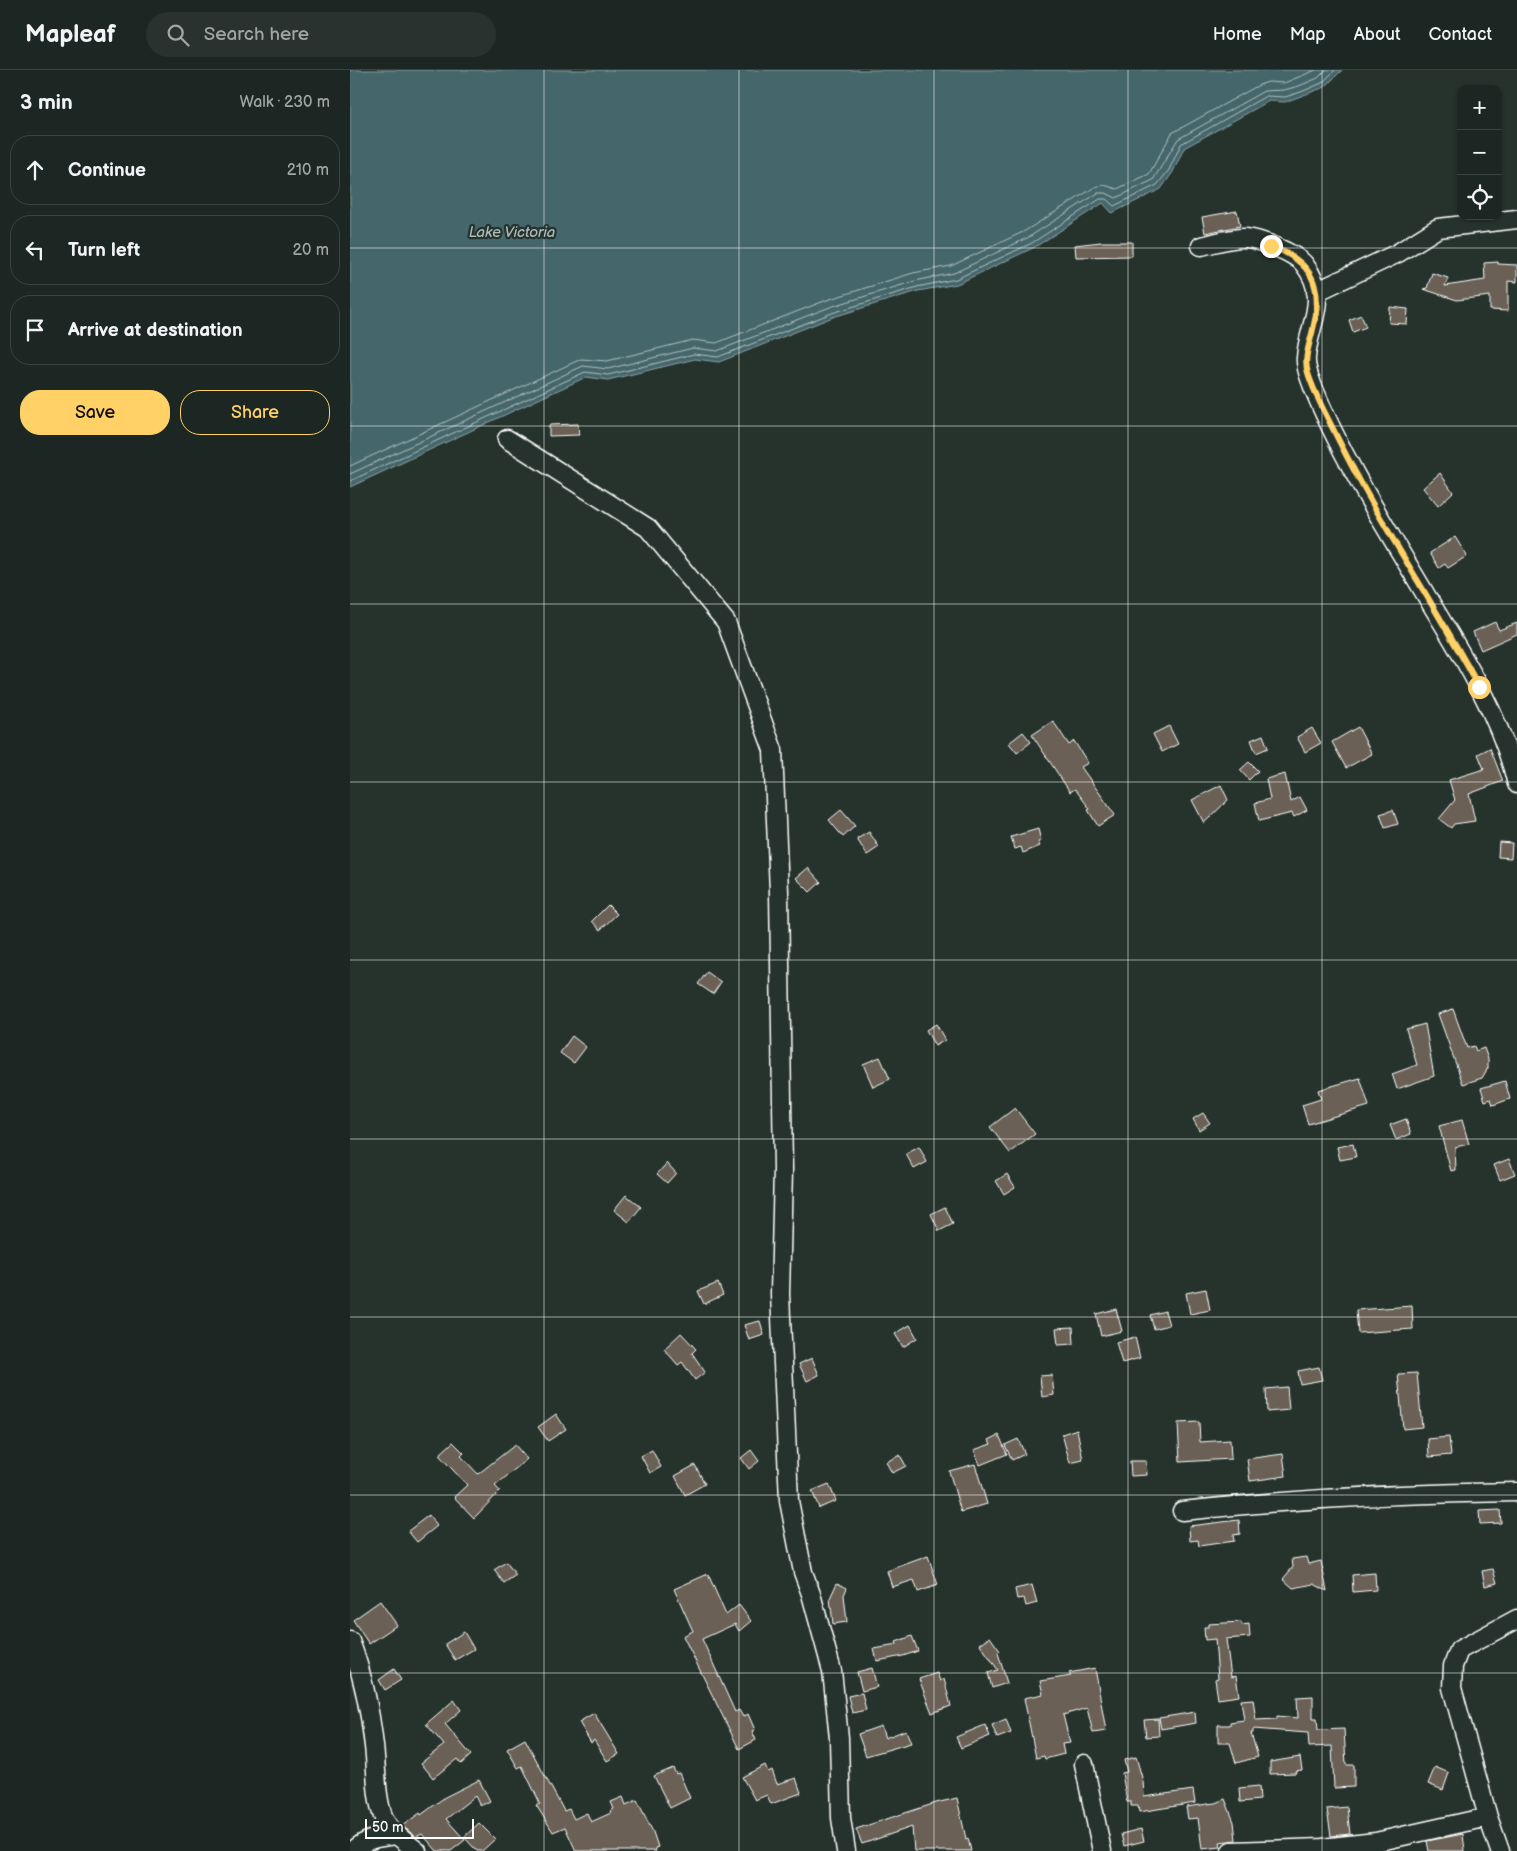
<!DOCTYPE html>
<meta charset="utf-8">
<style>
body{margin:0;font-family:"Balsamiq Sans",sans-serif;background:#29322f;color:#f1f3f6}
.controls{position:absolute;right:15px;top:15px;display:grid;overflow:hidden;border-radius:10px;box-shadow:0 1px 4px #0004}
.controls button{width:45px;height:45px;display:grid;place-items:center;padding:0;border:0;border-bottom:1px solid #3a4340;background:#1c2622;color:#f1f3f6;font:25px sans-serif}
.scale{position:absolute;left:15px;bottom:12px;width:109px;box-sizing:border-box;padding-left:5px;border:2px solid #fff;border-top:0;font-size:14px;line-height:18px;white-space:nowrap;color:#fff;-webkit-text-stroke:4px #26332d;paint-order:stroke}
.stop{position:absolute;width:15px;height:15px;margin:-11px;border:4px solid #ffd166;border-radius:50%;background:#fff}
.stop.end{background:#ffd166;border-color:#fff;box-shadow:0 1px 5px #0008}
.list{margin:0;padding:0;list-style:none}
h2{display:flex;justify-content:space-between;align-items:center;height:65px;margin:0;padding:0 20px;font-size:21px}
h2 small{font-size:16px;font-weight:400;color:#a0a5a5}
.list li{display:grid;grid-template-columns:32px 1fr auto;gap:15px;align-items:center;box-sizing:border-box;height:70px;margin:0 10px 10px;padding:0 10px;border:1px solid #3a4340;border-radius:20px}
.list b{display:block;font-size:19px;white-space:nowrap}
.list em{font-size:16px;font-style:normal;color:#a0a5a5}
.actions{display:flex;gap:10px;padding:15px 20px}
.actions a{flex:1;padding:11px 0;border:1px solid #ffd166;border-radius:20px;text-align:center;font-size:18px;color:#ffd166}
.actions .main{background:#ffd166;color:#111}
.icon{flex:none;width:28px;height:28px;fill:none;stroke:currentColor;stroke-width:2;stroke-linecap:round;stroke-linejoin:round}
.map{position:relative;flex:none;width:1167px;height:1781px;overflow:hidden}
header{display:flex;align-items:center;gap:30px;box-sizing:border-box;height:70px;padding:0 25px;background:#1c2622;border-bottom:1px solid #3a4340}
header strong{font-size:24px}
nav{display:flex;gap:28px;margin-inline-start:auto;font-size:18px}
.search{width:350px;height:45px;background:#29322f;display:flex;align-items:center;gap:12px;box-sizing:border-box;padding:0 18px;border-radius:28px;color:#a0a5a5;font-size:19px}
main{display:flex}
aside{flex:1;background:#1c2622}
.map>svg:first-child{display:block}
.water{fill:#44666a;stroke:#8fa3a6}
.lines{fill:none;stroke-linecap:round;stroke-linejoin:round}
.shore{stroke:#b4c2c3;stroke-width:1}
.building{fill:#6b6155;stroke:#fff}
.minor-casing{stroke:#fff;stroke-width:21}
.minor{stroke:#26332d;stroke-width:18}
.route{stroke:#ffd166;stroke-width:6}
.grid{fill:none;stroke:#fff;stroke-width:1;stroke-opacity:0.55}
.labels{text-anchor:middle;dominant-baseline:central;stroke-width:4.5;stroke-linejoin:round;paint-order:stroke}
.water-label{font-size:15px;font-style:italic;fill:#abbabc;stroke:#26332d}
</style>
<header>
<strong>Mapleaf</strong>
<div class="search"><svg class="icon" aria-label="search" viewBox="0 0 24 24"><circle cx="10" cy="10" r="6"/><path d="M15 15l6 6"/></svg>Search here</div>
<nav><a>Home</a><a>Map</a><a>About</a><a>Contact</a></nav>
</header>
<main>
<aside>
<h2>3 min<small>Walk · 230 m</small></h2>
<ul class="list">
<li><svg class="icon" aria-label="ahead" viewBox="0 0 24 24"><path d="M12 20V5M6 11l6-6 6 6"/></svg><div><b>Continue</b></div><em>210 m</em></li>
<li><svg class="icon" aria-label="left" viewBox="0 0 24 24"><path d="M17 20v-9H6M10 6l-5 5 5 5"/></svg><div><b>Turn left</b></div><em>20 m</em></li>
<li><svg class="icon" aria-label="arrive" viewBox="0 0 24 24"><path d="M6 21V4h12l-3 4 3 4H6"/></svg><div><b>Arrive at destination</b></div></li>
</ul>
<div class="actions"><a class="main">Save</a><a>Share</a></div>
</aside>
<div class="map">
<svg width="1167" height="1781" viewBox="0 0 1167 1781">
<rect width="100%" height="100%" fill="#26332d"/>
<filter id="ink" filterUnits="userSpaceOnUse"><feTurbulence type="fractalNoise" baseFrequency=".02" numOctaves="2"/><feDisplacementMap in="SourceGraphic" scale="10" xChannelSelector="R" yChannelSelector="G"/><feConvolveMatrix kernelMatrix="1 2 1 2 8 2 1 2 1" color-interpolation-filters="sRGB"/></filter>
<g filter="url(#ink)">
<path class="water" d="M0 0H992L975 17 935 32 919 31 834 78 823 102 811 119 762 143 753 133 685 177 607 214 568 221 483 247 369 292 345 289 258 310 236 307 0 417Z"/>
<g class="lines">
<path class="shore" d="M0 396 231 289 257 291 343 270 366 273 477 230 563 203 601 196 675 161 745 117 754 115 767 119 799 104 822 63 909 15 918 12 934 13 966 0
M0 404 233 296 258 299 343 278 367 281 480 237 565 211 604 203 679 167 748 123H756L766 128 803 110 828 69 914 21 934 20 949 16 968 8 976 0
M0 411 235 302 258 305 344 284 368 287 482 243 567 217 606 209 682 173 750 129H756L764 136 807 115 819 100 831 74 916 26 935 27 951 22 972 13 985 0"/>
</g>
<path class="building" d="M887 141 890 156 855 163 852 147Z
M751 172H782V186L726 187 725 175Z
M1148 192V194L1167 195V212L1158 211V241L1140 240V226L1107 230 1073 219 1077 218 1082 203 1098 208 1095 216 1135 210 1134 193Z
M1040 237 1058 239 1057 254 1039 253Z
M1011 245 1016 257 1003 262 999 250Z
M228 354 229 365 199 366V355Z
M1090 403 1103 422 1088 436 1073 418Z
M1105 467 1117 486 1098 498 1095 494 1089 498 1080 483Z
M1145 552 1149 560 1167 553V564L1131 580 1123 562Z
M703 651 719 675 724 671 738 693 731 697 765 745 748 756 738 740 740 739 725 719 720 722 682 665Z
M819 656 828 674 812 682 803 664Z
M1008 657 1022 684 996 698 982 672Z
M962 658 971 673 955 682 947 667Z
M673 662 681 672 667 683 659 673Z
M913 665 918 678 906 683 901 670Z
M1140 678 1153 711 1119 724 1125 751 1104 754 1101 758 1089 749 1105 730 1099 710 1134 699 1128 684Z
M899 692 908 701 899 710 890 700Z
M935 704 941 732 950 727 957 740 944 747 942 743 909 751 905 733 920 729 916 709Z
M871 715 878 730 854 753 842 730Z
M491 740 505 756 493 767 479 750Z
M1043 740 1048 754 1035 758 1030 744Z
M688 759 691 771 688 772 690 776 673 783 671 777 665 779 661 767Z
M519 762 529 777 517 785 507 769Z
M1149 772 1162 773 1161 788 1148 787Z
M458 798 471 812 460 822 446 808Z
M258 835 267 844 250 860 242 851Z
M357 902 371 912 363 924 348 914Z
M1103 939 1117 978 1124 976 1126 981 1134 978 1138 989V998L1132 1008 1113 1014 1088 944Z
M586 954 595 970 585 976 576 960Z
M1075 954 1084 1006 1047 1019 1042 1004 1067 995 1056 959Z
M222 966 236 977 224 993 210 983Z
M530 987 540 1009 523 1017 513 994Z
M1010 1008 1019 1036 958 1054 952 1035 971 1029 968 1020Z
M1155 1011 1160 1029 1143 1035 1141 1029 1135 1031 1131 1018Z
M665 1038 685 1064 660 1083 640 1057Z
M853 1043 860 1053 849 1060 843 1049Z
M1056 1049 1061 1064 1046 1070 1040 1055Z
M1112 1050 1119 1074 1105 1077 1106 1100 1101 1101 1089 1056Z
M1003 1074 1006 1087 990 1090 987 1077Z
M569 1077 577 1092 564 1099 556 1084Z
M1159 1089 1165 1104 1150 1110 1144 1095Z
M317 1093 326 1103 317 1113 307 1104Z
M657 1104 665 1117 654 1124 646 1111Z
M276 1125 291 1137 279 1152 264 1140Z
M595 1137 603 1154 589 1161 581 1144Z
M368 1213 373 1225 354 1234 348 1221Z
M856 1219 860 1240 840 1244 836 1223Z
M1062 1236 1063 1259 1008 1263 1006 1240Z
M766 1239 772 1261 751 1266 746 1244Z
M815 1241 819 1255 804 1259 800 1245Z
M410 1251 414 1265 399 1270 394 1255Z
M560 1255 567 1268 553 1277 545 1264Z
M723 1257 724 1274 708 1275 706 1258Z
M331 1263 346 1279 342 1283 355 1302 345 1310 332 1292 328 1295 314 1279Z
M785 1267 790 1288 772 1293 766 1272Z
M462 1288 469 1305 457 1311 449 1294Z
M969 1297 972 1310 950 1314 948 1301Z
M1067 1303 1072 1357 1053 1359 1048 1304Z
M702 1305 704 1325 692 1327 690 1306Z
M937 1317 939 1340 917 1342 916 1319Z
M206 1344 216 1359 198 1371 188 1357Z
M849 1352 850 1372 880 1370 881 1389 830 1392 828 1353Z
M727 1359 733 1390 720 1393 712 1364Z
M649 1365 657 1384 630 1395 624 1380 641 1374 639 1370Z
M1099 1367 1101 1385 1079 1387 1078 1369Z
M668 1369 675 1384 662 1390 655 1375Z
M103 1372 114 1383 111 1386 128 1404 165 1375 177 1389 145 1416 150 1421 124 1448 104 1427 117 1415 89 1385Z
M302 1380 311 1397 300 1403 291 1386Z
M401 1380 409 1391 399 1399 391 1388Z
M933 1384 936 1406 900 1411 897 1389Z
M550 1385 556 1396 542 1403 536 1392Z
M780 1391H796L797 1405 781 1406Z
M625 1394 637 1434 611 1442 599 1401Z
M345 1395 355 1414 335 1425 325 1406Z
M479 1414 486 1431 469 1438 462 1421Z
M1150 1440 1151 1453 1130 1454 1129 1441Z
M79 1445 87 1456 67 1472 58 1461Z
M889 1450 890 1464 883 1465 884 1471 849 1476 848 1470 840 1471 839 1456Z
M578 1486 588 1515 568 1522 564 1510 542 1517 537 1501Z
M956 1487 958 1494 971 1491 977 1521 964 1514 943 1518 933 1509 943 1497 942 1489Z
M156 1492 166 1505 154 1513 144 1500Z
M1143 1499 1147 1513 1135 1516 1132 1501Z
M1025 1503 1026 1520 1003 1522 1002 1505Z
M358 1504 376 1545 389 1535 401 1551 389 1561 385 1554 352 1569 385 1642 389 1640 393 1647 398 1644 405 1660 402 1661 406 1670 389 1679 333 1566 343 1561 324 1519Z
M487 1513 497 1518 494 1525 497 1552 483 1554 480 1528Z
M682 1515 687 1533 676 1536 674 1528 667 1529 665 1519Z
M30 1531 47 1555 19 1574 3 1550Z
M891 1552 892 1555 899 1554 900 1567 876 1569 881 1607 886 1606 889 1626 868 1629 865 1609 868 1608 865 1569 855 1570 854 1557H858V1554Z
M114 1562 124 1579 105 1590 95 1574Z
M562 1566 568 1581 553 1586 527 1591 524 1579 547 1575 546 1572Z
M640 1567 650 1581 648 1583 657 1613 642 1618 638 1603 648 1600 630 1574Z
M522 1598 527 1617 512 1621 507 1602Z
M745 1598 756 1661 743 1663 737 1638 713 1645 720 1673 712 1674 714 1684 695 1689 694 1686 686 1688 674 1628 693 1624 690 1611 721 1606 719 1603Z
M44 1599 51 1610 35 1620 29 1610Z
M587 1603 590 1611 594 1609 601 1636 582 1643 569 1609Z
M512 1623 516 1640 502 1643 498 1626Z
M963 1626V1648H967L968 1660 994 1659 996 1695H1004V1717L984 1718 982 1676 959 1677 958 1663 903 1659V1663H901L908 1687 886 1693 880 1673H868V1655H880V1652L894 1650 891 1630 903 1629 906 1650 927 1649V1646L948 1648 947 1627Z
M104 1630 111 1640 95 1654 121 1685 111 1694 107 1689 83 1708 71 1693 94 1675 76 1654Z
M845 1642 846 1653 811 1659 809 1648Z
M244 1643 269 1684 257 1691 244 1670 241 1673 229 1652Z
M656 1649 661 1663 647 1668 642 1655Z
M808 1649 809 1666 796 1667 794 1650Z
M635 1655 640 1666 611 1678 606 1667Z
M531 1656 535 1668 556 1660 561 1673 516 1686 508 1664Z
M175 1669 214 1741 219 1739 224 1749 237 1743 241 1752 261 1743 260 1741 264 1739 261 1732 273 1727 276 1735 287 1730 303 1762 308 1777 305 1778 306 1781H226L215 1757 203 1762 186 1735 190 1734 189 1731 172 1696 168 1698 157 1679Z
M786 1687 793 1711 794 1727 843 1720 845 1733 789 1742 788 1736H781V1732H777L772 1703 777 1702 774 1690Z
M950 1687 952 1700 945 1701 946 1703 920 1704V1692Z
M415 1695 418 1702 422 1700 427 1714 446 1708 451 1723 421 1734 417 1725 405 1730 392 1707Z
M1085 1697 1099 1703 1093 1720 1078 1714Z
M323 1698 326 1704 329 1703 340 1728 320 1738 304 1706Z
M129 1710 140 1731 130 1736 125 1726 96 1749 115 1770 101 1781H87L72 1764 66 1767 52 1756 70 1743 71 1745 95 1727Z
M909 1716 910 1730 890 1732 889 1718Z
M607 1728 616 1769 618 1768 621 1781H564L562 1757 512 1774 506 1759 586 1733Z
M875 1729 884 1752 886 1770 870 1772 871 1777 852 1779 848 1748 838 1749 836 1737 865 1733Z
M997 1737 1000 1764 981 1766 977 1739Z
M129 1753 145 1769 132 1781H127L114 1767Z
M791 1759 794 1771 774 1776 771 1764Z
M1113 1764 1115 1781H1079L1077 1771Z"/>
<g class="lines">
<defs>
<path id="minor" d="M851 176C865 173 882 167 896 168 909 169 945 183 954 194 981 228 958 254 956 288 955 298 960 308 963 317 993 391 1037 459 1077 527 1113 586 1151 647 1167 714
M966 222 1048 183 1088 158 1167 149
M157 369 298 458 376 552 423 680 429 822 433 1100 430 1224 439 1431 453 1502 461 1524 482 1601 489 1668 491 1748 496 1781
M832 1441C944 1429 1055 1423 1167 1422
M0 1571C13 1605 20 1640 24 1676 27 1700 25 1726 34 1749 40 1762 56 1772 67 1781
M734 1694 752 1781
M3 1781C16 1768 30 1767 47 1765
M881 1781 972 1778 1026 1772 1138 1747
M1150 1781 1138 1747 1102 1618 1103 1596 1109 1580 1167 1549"/>
</defs>
<use href="#minor" class="minor-casing"/>
<use href="#minor" class="minor"/>
</g>
</g>
<g class="lines" filter="url(#ink)">
<path class="route" d="M921 176C962 192 974 215 963 259 960 274 953 288 958 303 965 326 978 348 988 369 1030 454 1084 533 1129 617"/>
</g>
<path class="grid" d="M194 0V1781M389 0V1781M584 0V1781M778 0V1781M972 0V1781M0 178H1167M0 356H1167M0 534H1167M0 712H1167M0 890H1167M0 1069H1167M0 1247H1167M0 1425H1167M0 1603H1167"/>
<g class="labels">
<g class="water-label">
<text x="162" y="162">Lake Victoria</text>
</g>
</g>
</svg>
<div class="controls">
<button>+</button>
<button>−</button>
<button><svg class="icon" aria-label="locate" viewBox="0 0 24 24"><circle cx="12" cy="12" r="6"/><path d="M12 2v4M12 18v4M2 12h4M18 12h4"/></svg></button>
</div>
<div class="scale">50 m</div>
<div class="stop" style="left:1129px;top:617px"></div>
<div class="stop end" style="left:921px;top:176px"></div>
</div>
</main>
